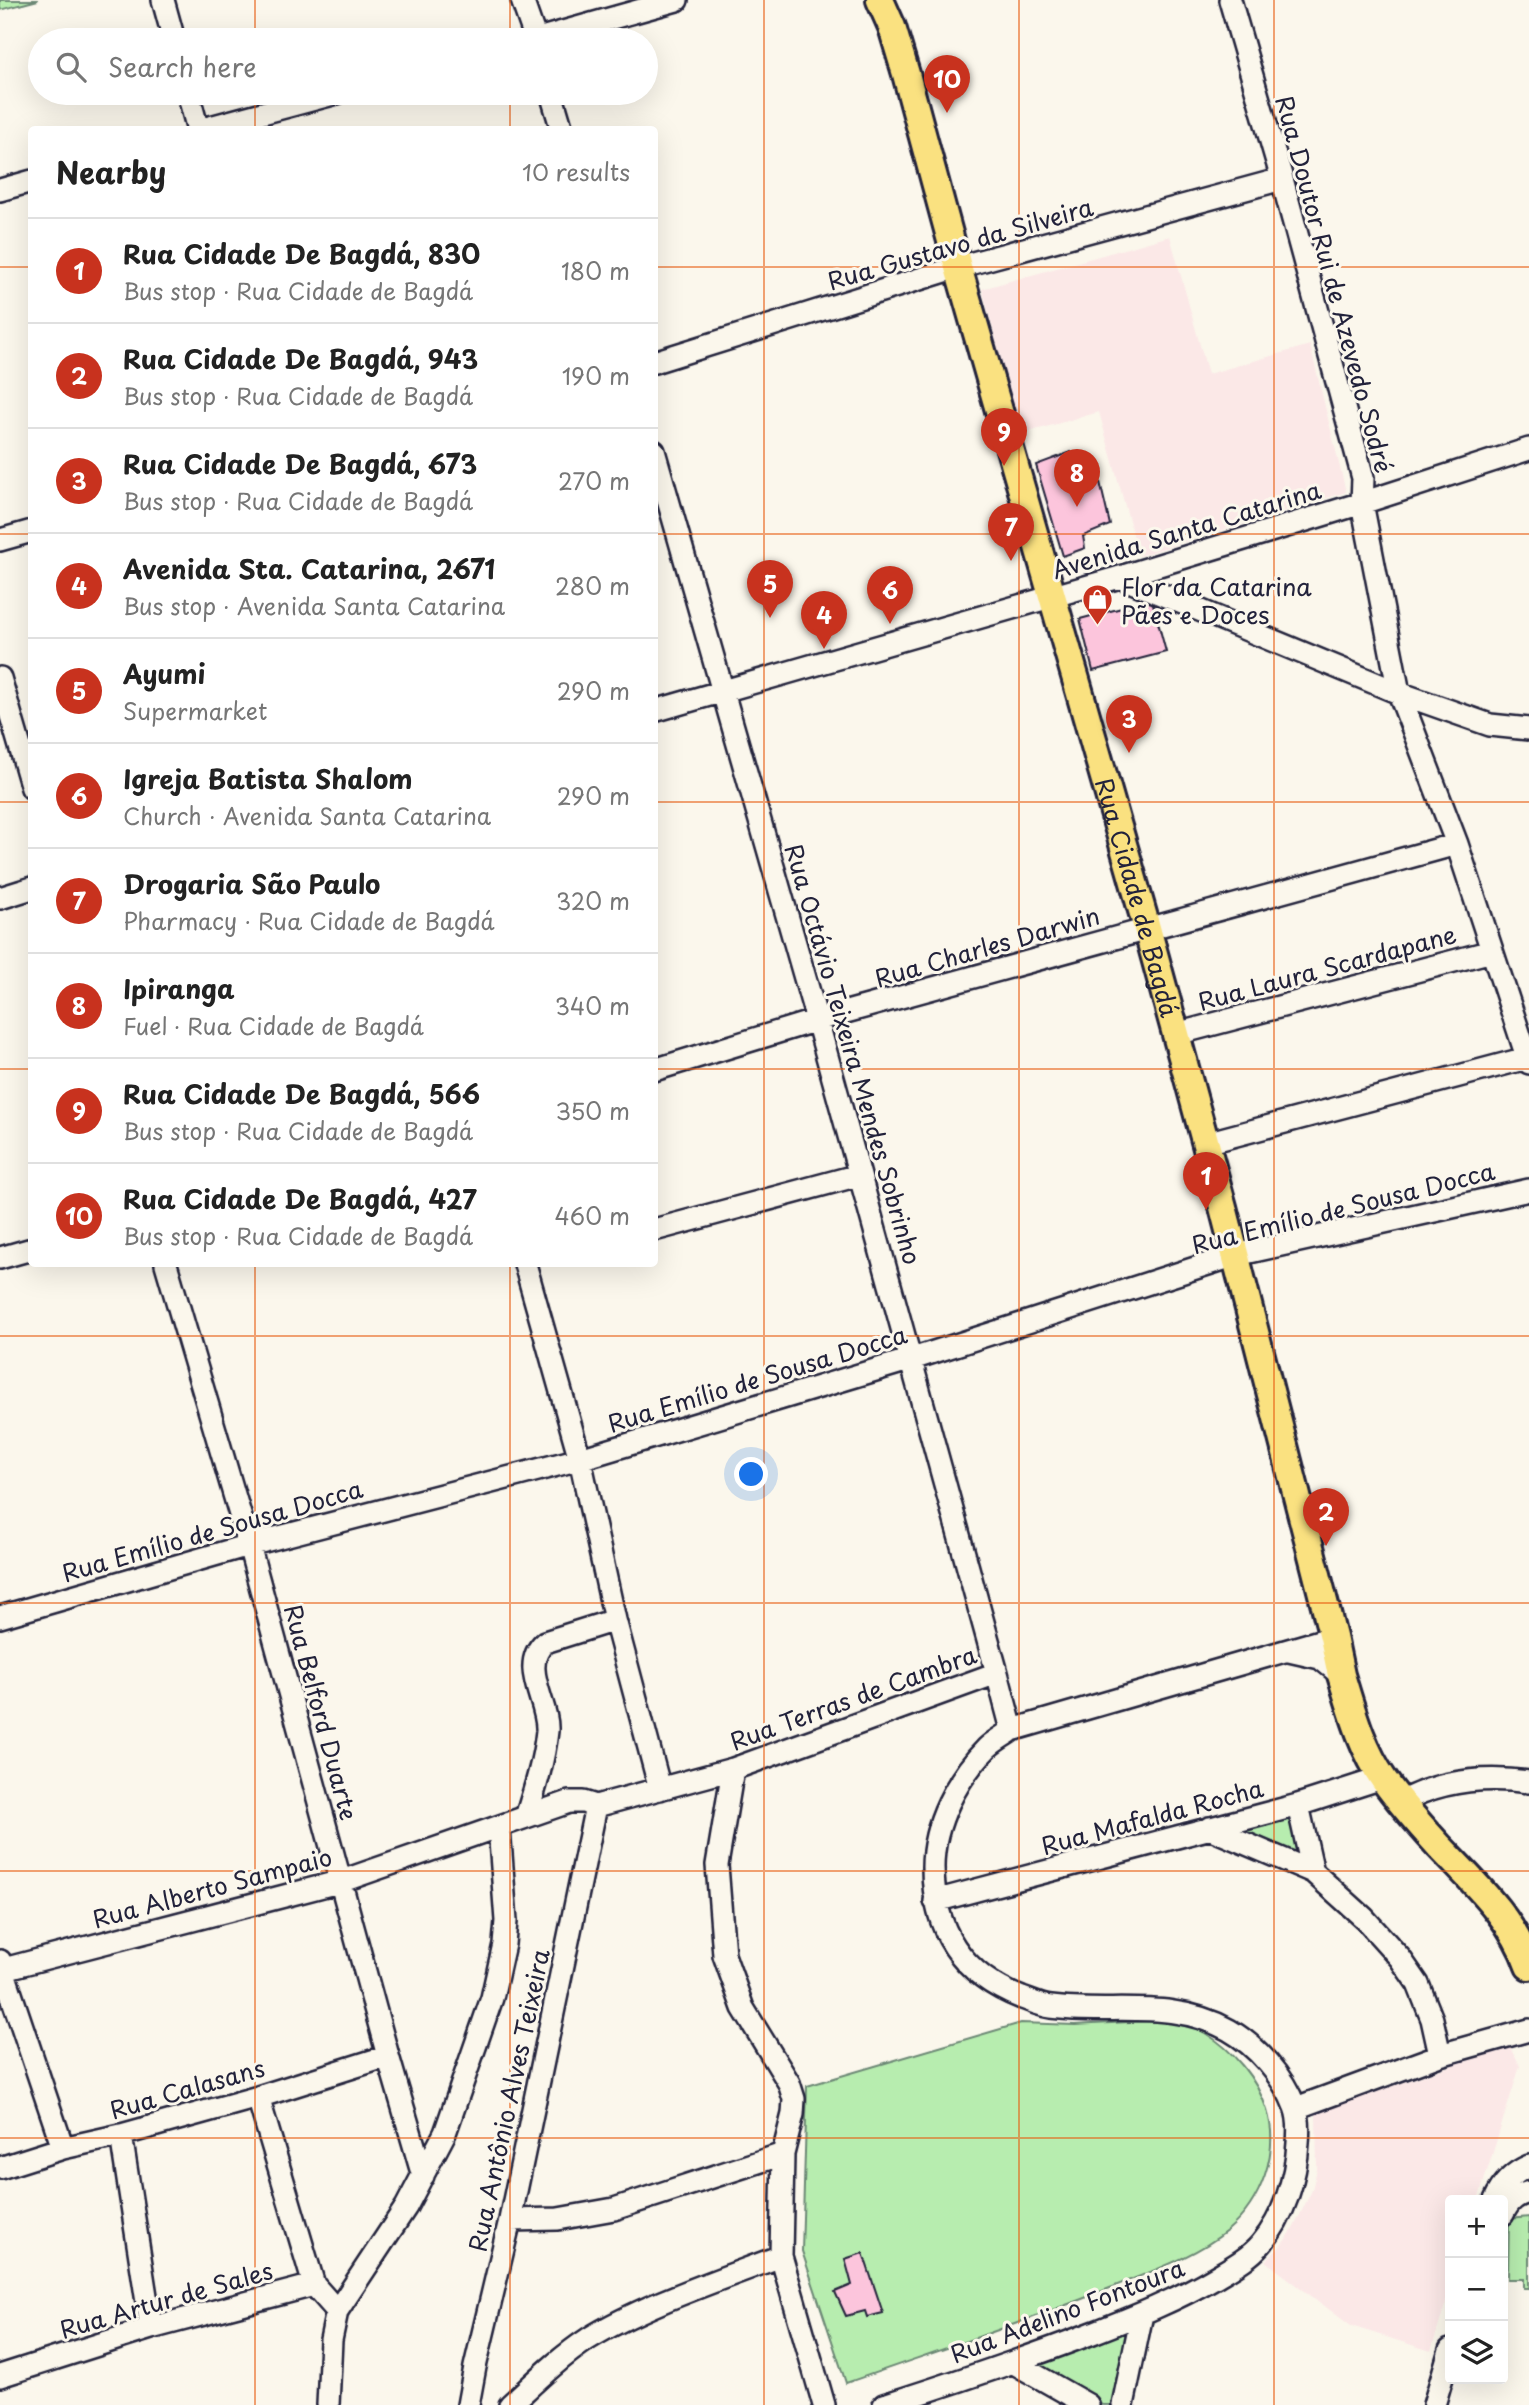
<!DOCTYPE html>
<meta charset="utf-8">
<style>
body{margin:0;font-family:"Playpen Sans",sans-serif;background:#f2f2f2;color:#222}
.controls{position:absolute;right:21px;bottom:21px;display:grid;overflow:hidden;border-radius:7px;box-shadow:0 7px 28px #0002}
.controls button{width:63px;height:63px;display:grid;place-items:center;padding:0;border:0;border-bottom:2px solid #e0e0e0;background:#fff;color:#222;font:35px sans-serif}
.you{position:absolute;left:752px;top:1475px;width:24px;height:24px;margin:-18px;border:5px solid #fff;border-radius:50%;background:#1a73e8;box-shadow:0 0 0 10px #1a73e833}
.badge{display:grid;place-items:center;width:46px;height:46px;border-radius:50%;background:#c8321e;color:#fff;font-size:23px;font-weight:700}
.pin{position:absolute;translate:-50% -58px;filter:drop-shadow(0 2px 4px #0008)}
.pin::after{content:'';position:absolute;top:37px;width:24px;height:21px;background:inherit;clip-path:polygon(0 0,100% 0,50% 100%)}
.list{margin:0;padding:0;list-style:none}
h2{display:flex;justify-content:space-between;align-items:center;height:91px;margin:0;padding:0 28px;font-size:30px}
h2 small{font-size:23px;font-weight:400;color:#767676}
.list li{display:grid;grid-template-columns:46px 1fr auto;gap:21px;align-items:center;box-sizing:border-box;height:105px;padding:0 28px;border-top:2px solid #e0e0e0}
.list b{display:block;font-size:26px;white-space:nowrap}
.list p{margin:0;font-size:23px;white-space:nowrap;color:#767676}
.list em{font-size:23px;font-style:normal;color:#767676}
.icon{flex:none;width:38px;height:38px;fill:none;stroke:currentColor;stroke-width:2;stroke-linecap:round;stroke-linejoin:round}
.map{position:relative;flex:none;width:1529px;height:2405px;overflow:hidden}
.search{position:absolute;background:#fff;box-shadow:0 7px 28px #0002;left:28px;top:28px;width:630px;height:77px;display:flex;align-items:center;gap:18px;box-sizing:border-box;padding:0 24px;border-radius:38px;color:#767676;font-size:26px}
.panel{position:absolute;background:#fff;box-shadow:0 7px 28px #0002;left:28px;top:126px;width:630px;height:1141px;border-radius:7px}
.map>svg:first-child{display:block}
.built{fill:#fbe8e7}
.green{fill:#b7edaf;stroke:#6c8875;stroke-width:2}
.building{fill:#fcc5dc;stroke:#22223b;stroke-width:2}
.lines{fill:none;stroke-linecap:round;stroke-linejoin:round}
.minor-casing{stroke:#22223b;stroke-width:26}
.major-casing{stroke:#22223b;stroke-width:32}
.minor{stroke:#fbf7ec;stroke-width:21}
.major{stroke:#fae180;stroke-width:26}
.grid{fill:none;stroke:#e8590c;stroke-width:2;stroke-opacity:0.55}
.labels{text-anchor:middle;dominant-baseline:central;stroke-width:6;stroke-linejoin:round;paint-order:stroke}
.street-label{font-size:24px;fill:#22223b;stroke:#fbf7ec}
.poi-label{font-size:24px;fill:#22223b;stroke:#fbf7ec;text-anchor:start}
</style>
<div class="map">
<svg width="1529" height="2405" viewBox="0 0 1529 2405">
<rect width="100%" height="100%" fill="#fbf7ec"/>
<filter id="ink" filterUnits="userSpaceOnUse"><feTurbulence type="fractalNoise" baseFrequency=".0143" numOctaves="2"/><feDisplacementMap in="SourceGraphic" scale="14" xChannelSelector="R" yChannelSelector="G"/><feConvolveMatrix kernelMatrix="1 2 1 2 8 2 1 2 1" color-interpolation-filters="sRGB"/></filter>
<g filter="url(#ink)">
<path class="built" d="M1170 236 1208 374 1310 345 1346 492 1139 556 1099 412 1021 434 982 289Z
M1510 2045 1520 2066 1478 2200H1450V2289L1431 2351 1351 2326 1265 2261 1279 2248 1292 2231 1312 2190 1317 2169 1316 2113Z"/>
<path class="green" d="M0 0H38L0 10Z
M1291 1810 1308 1863 1271 1842 1228 1829Z
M1165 2020C1177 2024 1195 2026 1205 2033 1233 2050 1257 2079 1267 2110 1280 2152 1261 2202 1228 2230 1195 2257 1149 2272 1110 2288 1023 2323 934 2352 846 2383L802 2251 807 2086 1021 2023 1075 2025Z
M1529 2217V2288H1524V2279H1508L1509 2219Z
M1165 2297 1137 2356 1129 2405H1102L1014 2357Z"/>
<path class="building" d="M1071 452 1080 489 1100 482 1110 525 1083 536 1085 548 1063 556 1036 465Z
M1152 600 1166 652 1093 671 1080 619Z
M863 2253 883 2313 867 2317 865 2311 846 2316 835 2292 852 2285 845 2259Z"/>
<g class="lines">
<defs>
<path id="minor" d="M163 0 174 40
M522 0 536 40
M1230 0 1282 179 1363 478 1362 503 1399 693 1457 844 1529 1063
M534 40 677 0
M188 93 198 130
M551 93 562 130
M199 130 337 93
M0 190 32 181
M654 362 958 267 1282 179
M654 451 817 1020 997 1673
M0 540 32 531
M1120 577 1399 693 1490 725 1529 729
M0 678 32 788
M654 711 1120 577 1362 503 1529 449
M0 898 32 888
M1176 1034 1492 951
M654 1070 817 1020 1457 844
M1206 1143 1527 1058
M654 1230 859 1175
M0 1258 32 1249
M166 1264 249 1545 388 2056 423 2176
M525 1264 580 1459 615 1620 660 1789
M0 1617 249 1545 580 1459 912 1359 1236 1255 1529 1190
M1289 1651 1320 1658 1341 1675
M733 1769 717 1865 724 1955 743 2008 789 2083 794 2099 793 2114 783 2154 781 2256 824 2405
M1401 1802C1441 1780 1484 1776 1529 1782
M1298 1805 1313 1872
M596 1806 733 1769 997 1673 1012 1730 1333 1637
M526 1817C535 1789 544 1760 547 1731 549 1703 518 1666 545 1642L615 1620
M1209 1828 1313 1872 1364 1918 1400 1958 1418 1984 1432 2019 1440 2055
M935 1901 1298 1805 1382 1778
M0 1961 63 2148
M0 1970 342 1881 569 1802H583L596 1806
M258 2097 314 2285
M1296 2108 1440 2055 1529 2030
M121 2135 151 2328
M0 2168 63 2148 121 2135 258 2097 388 2056
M1495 2200C1502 2184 1512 2173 1529 2166
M1503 2214C1509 2201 1515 2196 1529 2192
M510 2220 558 2219 614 2209 783 2154
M1014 2363 1088 2405
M0 2376 151 2328 314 2285 337 2311
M328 2405 331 2340 337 2311 406 2207 445 2133 492 1998 504 1944 506 1921 499 1827
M468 2405 475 2367 510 2220 596 1806
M510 2405C535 2382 559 2358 588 2339 643 2305 719 2280 781 2256
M884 2405C953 2383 1022 2360 1090 2334 1134 2317 1177 2300 1217 2276 1232 2267 1249 2258 1261 2244 1284 2217 1296 2178 1298 2143 1299 2132 1299 2117 1295 2107 1283 2076 1257 2046 1229 2030 1172 1998 1112 2015 1051 2007 1041 2006 1031 2001 1022 1998 962 1975 933 1930 933 1867 933 1824 957 1778 987 1748 994 1741 1004 1736 1012 1730
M1123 2405 1142 2314
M1434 2405 1450 2350"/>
<g id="major">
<path id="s1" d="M880 0 892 27 906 74 958 267 1147 928 1223 1207 1333 1637 1341 1675C1352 1711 1362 1749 1384 1780 1400 1803 1420 1825 1439 1846 1474 1883 1512 1917 1529 1966"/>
</g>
</defs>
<use href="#minor" class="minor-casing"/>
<use href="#major" class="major-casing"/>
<use href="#minor" class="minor"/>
<use href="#major" class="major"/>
</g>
</g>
<path class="grid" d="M255 0V40M510 0V40M764 0V2405M1019 0V2405M1274 0V2405M255 93V130M510 93V130M0 267H32M654 267H1529M0 534H32M654 534H1529M0 802H32M654 802H1529M0 1069H32M654 1069H1529M255 1264V2405M510 1264V2405M0 1336H1529M0 1603H1529M0 1871H1529M0 2138H1529"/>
<defs>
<symbol id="shop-pin" viewBox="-11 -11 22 30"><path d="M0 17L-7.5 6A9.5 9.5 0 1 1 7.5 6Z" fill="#c8321e" stroke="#fbf7ec"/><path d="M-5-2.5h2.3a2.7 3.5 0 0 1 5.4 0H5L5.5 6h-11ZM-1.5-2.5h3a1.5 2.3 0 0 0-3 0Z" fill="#fff"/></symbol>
</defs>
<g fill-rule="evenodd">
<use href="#shop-pin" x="1080" y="582" width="35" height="47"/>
</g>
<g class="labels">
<g class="street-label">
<text transform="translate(960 243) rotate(-16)">Rua Gustavo da Silveira</text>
<text transform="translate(1335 284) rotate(75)">Rua Doutor Rui de Azevedo Sodré</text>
<text transform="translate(1186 529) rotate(-17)">Avenida Santa Catarina</text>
<text stroke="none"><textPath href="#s1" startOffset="934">Rua Cidade de Bagdá</textPath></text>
<text transform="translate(987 946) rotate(-16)">Rua Charles Darwin</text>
<text transform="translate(1327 967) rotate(-15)">Rua Laura Scardapane</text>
<text transform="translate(854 1054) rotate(74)">Rua Octávio Teixeira Mendes Sobrinho</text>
<text transform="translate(1343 1207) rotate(-14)">Rua Emílio de Sousa Docca</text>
<text transform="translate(757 1378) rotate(-17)">Rua Emílio de Sousa Docca</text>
<text transform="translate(212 1530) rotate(-16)">Rua Emílio de Sousa Docca</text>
<text transform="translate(853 1697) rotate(-20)">Rua Terras de Cambra</text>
<text transform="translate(322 1712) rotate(75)">Rua Belford Duarte</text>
<text transform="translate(1152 1816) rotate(-15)">Rua Mafalda Rocha</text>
<text transform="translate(212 1887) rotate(-15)">Rua Alberto Sampaio</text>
<text transform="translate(187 2088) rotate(-16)">Rua Calasans</text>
<text transform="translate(508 2100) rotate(-78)">Rua Antônio Alves Teixeira</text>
<text transform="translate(166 2299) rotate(-16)">Rua Artur de Sales</text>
<text transform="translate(1067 2310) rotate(-21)">Rua Adelino Fontoura</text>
</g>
<g class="poi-label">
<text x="1121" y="586">Flor da Catarina<tspan x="1121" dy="28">Pães e Doces</tspan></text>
</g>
</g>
</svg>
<div class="controls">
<button>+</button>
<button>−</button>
<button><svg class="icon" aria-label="layers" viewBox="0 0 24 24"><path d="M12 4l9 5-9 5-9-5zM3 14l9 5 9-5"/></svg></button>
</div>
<div class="you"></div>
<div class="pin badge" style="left:1206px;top:1210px">1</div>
<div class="pin badge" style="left:1326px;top:1546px">2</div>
<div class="pin badge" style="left:1129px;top:753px">3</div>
<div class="pin badge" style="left:824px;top:649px">4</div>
<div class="pin badge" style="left:770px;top:618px">5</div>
<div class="pin badge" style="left:890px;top:624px">6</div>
<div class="pin badge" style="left:1011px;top:561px">7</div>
<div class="pin badge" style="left:1077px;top:507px">8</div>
<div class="pin badge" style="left:1004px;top:466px">9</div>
<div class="pin badge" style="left:947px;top:113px">10</div>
<div class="search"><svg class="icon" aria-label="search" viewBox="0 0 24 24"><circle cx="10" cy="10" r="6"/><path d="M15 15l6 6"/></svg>Search here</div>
<section class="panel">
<h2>Nearby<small>10 results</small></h2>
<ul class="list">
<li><span class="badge">1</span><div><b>Rua Cidade De Bagdá, 830</b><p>Bus stop · Rua Cidade de Bagdá</p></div><em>180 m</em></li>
<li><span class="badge">2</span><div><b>Rua Cidade De Bagdá, 943</b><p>Bus stop · Rua Cidade de Bagdá</p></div><em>190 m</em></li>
<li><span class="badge">3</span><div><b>Rua Cidade De Bagdá, 673</b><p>Bus stop · Rua Cidade de Bagdá</p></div><em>270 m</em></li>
<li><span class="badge">4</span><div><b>Avenida Sta. Catarina, 2671</b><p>Bus stop · Avenida Santa Catarina</p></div><em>280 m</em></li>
<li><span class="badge">5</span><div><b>Ayumi</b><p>Supermarket</p></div><em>290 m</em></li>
<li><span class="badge">6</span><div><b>Igreja Batista Shalom</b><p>Church · Avenida Santa Catarina</p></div><em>290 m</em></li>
<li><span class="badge">7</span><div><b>Drogaria São Paulo</b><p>Pharmacy · Rua Cidade de Bagdá</p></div><em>320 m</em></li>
<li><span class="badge">8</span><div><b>Ipiranga</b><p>Fuel · Rua Cidade de Bagdá</p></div><em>340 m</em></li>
<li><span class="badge">9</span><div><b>Rua Cidade De Bagdá, 566</b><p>Bus stop · Rua Cidade de Bagdá</p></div><em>350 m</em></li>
<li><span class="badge">10</span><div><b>Rua Cidade De Bagdá, 427</b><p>Bus stop · Rua Cidade de Bagdá</p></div><em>460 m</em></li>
</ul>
</section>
</div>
